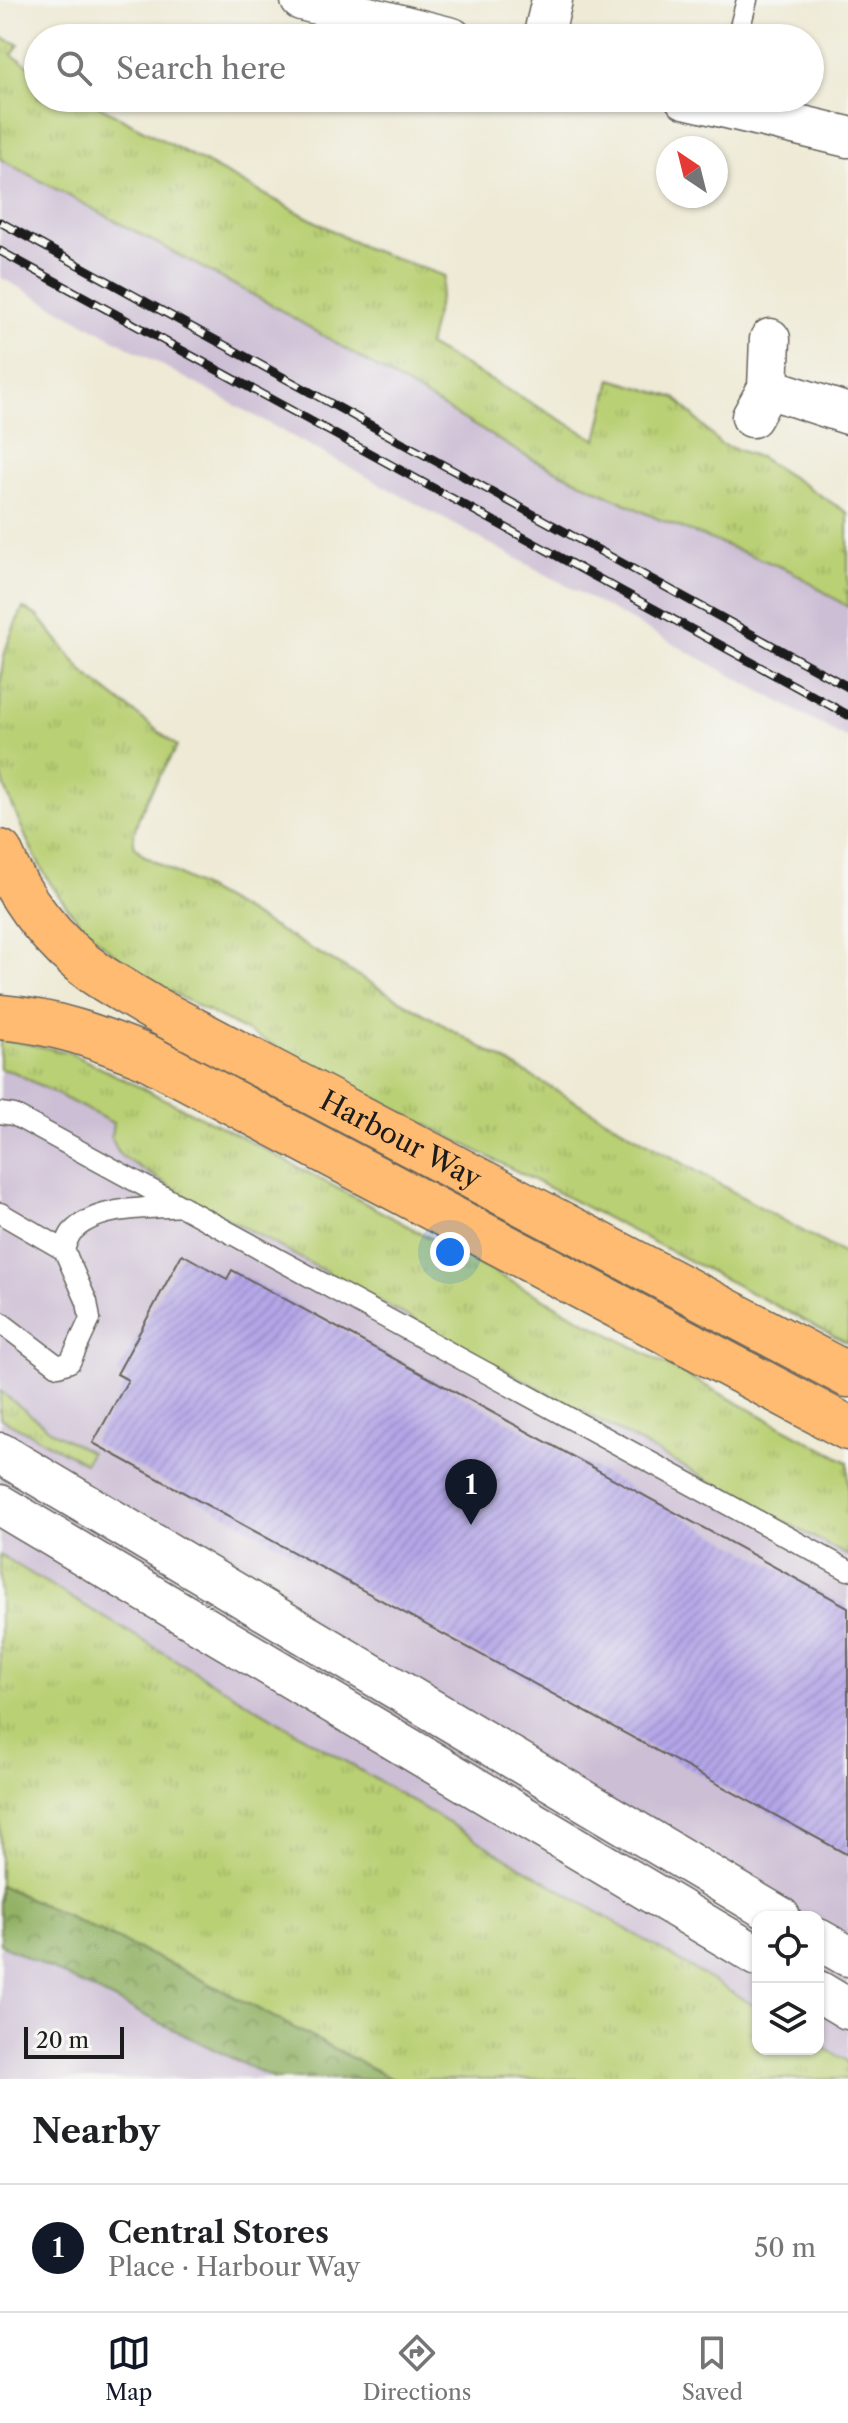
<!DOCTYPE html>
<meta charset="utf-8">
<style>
body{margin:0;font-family:"Libre Caslon Text",serif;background:#f6f6f6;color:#202124}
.controls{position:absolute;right:24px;bottom:24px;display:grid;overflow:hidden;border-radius:16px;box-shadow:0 2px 6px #0004}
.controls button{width:72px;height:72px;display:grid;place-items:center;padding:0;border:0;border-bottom:2px solid #e0e0e0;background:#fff;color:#202124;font:40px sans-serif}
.compass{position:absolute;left:656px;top:136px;width:72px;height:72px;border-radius:50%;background:#fff;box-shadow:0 2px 6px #0004;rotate:325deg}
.scale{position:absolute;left:24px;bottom:20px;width:100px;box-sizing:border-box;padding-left:8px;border:4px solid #1c1c1c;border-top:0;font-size:22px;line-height:28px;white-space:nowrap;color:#1c1c1c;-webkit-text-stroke:6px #f6f6f2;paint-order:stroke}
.you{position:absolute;left:450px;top:1252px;width:28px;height:28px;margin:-20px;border:6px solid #fff;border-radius:50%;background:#1a73e8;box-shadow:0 0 0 12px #1a73e833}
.badge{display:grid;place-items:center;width:52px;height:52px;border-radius:50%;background:#111827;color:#fff;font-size:26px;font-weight:700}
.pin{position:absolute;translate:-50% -66px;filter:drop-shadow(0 2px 4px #0008)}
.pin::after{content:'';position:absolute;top:42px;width:28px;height:24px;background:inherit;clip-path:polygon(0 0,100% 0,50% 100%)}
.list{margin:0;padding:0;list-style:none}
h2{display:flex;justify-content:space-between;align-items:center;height:104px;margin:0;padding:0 32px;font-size:34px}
h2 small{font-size:26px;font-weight:400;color:#757577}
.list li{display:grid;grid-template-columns:52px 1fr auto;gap:24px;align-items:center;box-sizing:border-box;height:128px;padding:0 32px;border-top:2px solid #e0e0e0}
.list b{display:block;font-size:30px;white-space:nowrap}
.list p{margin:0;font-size:26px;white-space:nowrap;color:#757577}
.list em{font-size:26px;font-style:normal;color:#757577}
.icon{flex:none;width:44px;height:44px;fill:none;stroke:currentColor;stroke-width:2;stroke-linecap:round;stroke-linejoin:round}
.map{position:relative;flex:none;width:848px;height:2079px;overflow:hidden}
.search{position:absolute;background:#fff;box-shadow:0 2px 6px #0004;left:24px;right:24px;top:24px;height:88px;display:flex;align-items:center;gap:20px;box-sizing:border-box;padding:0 28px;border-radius:44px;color:#757577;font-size:30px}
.sheet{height:232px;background:#fff}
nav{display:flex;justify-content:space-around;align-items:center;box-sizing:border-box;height:112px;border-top:2px solid #e0e0e0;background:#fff;font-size:22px;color:#757577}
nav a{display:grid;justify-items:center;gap:4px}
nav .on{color:#111827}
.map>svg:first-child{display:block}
.industrial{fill:#ccbed4;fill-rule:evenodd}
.grass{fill:url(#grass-tufts);stroke:#6b7648;stroke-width:2}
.forest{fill:url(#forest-crowns);stroke:#586741;stroke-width:2}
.building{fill:url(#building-hatch)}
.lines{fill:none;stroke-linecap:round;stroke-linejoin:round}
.lane-casing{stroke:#66645d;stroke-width:23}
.street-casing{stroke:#66645d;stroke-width:43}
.primary-casing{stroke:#66645d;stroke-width:47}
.lane{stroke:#fff;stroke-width:20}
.street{stroke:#fff;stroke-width:40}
.primary{stroke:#febb71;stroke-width:44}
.rail-casing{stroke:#1c1c1c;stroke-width:9}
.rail{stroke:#f6f6f2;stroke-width:6;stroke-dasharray:18;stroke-linecap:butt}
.labels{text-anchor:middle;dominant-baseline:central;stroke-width:6;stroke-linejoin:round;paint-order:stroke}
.street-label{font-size:28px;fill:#1c1c1c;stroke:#f6f6f2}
</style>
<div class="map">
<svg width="848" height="2079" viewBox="0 0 848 2079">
<defs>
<pattern id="grass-tufts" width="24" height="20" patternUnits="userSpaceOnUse" patternTransform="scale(2)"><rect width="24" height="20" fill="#bad075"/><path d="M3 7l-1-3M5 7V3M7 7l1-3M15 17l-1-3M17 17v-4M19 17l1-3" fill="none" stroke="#9fb265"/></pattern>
<pattern id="forest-crowns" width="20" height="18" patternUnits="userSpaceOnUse" patternTransform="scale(2)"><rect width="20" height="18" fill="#93b266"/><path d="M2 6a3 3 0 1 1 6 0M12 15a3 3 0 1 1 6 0" fill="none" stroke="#779053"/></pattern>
<pattern id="building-hatch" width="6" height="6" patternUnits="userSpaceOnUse" patternTransform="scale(2)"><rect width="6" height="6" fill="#b3a5e7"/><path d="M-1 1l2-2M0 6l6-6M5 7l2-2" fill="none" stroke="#998dc6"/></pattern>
</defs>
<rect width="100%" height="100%" fill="#f6f6f2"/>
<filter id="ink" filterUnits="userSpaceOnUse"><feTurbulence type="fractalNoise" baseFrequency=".0125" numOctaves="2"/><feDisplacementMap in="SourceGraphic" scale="16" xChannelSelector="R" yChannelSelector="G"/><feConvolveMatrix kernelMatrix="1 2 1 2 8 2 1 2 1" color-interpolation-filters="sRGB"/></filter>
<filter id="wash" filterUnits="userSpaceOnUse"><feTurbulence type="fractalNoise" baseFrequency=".006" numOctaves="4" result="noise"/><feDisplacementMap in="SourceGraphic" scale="32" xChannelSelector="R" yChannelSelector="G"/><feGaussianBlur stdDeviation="1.8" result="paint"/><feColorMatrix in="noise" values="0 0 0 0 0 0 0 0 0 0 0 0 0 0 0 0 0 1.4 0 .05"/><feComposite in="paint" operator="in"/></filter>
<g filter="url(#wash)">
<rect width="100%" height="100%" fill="#eeead5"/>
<path class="industrial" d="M0 114 420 340 848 582V739L0 277Z
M0 1039 68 1052 160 1097 297 1167 848 1462V2079H0ZM758 1917H818V2049H758Z"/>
<path class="grass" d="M0 37 19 44 12 55 38 71V98H84L365 248 445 276 428 345 597 440 611 379 676 398 720 444 761 458 848 513V607L791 571 656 518 524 455 270 304 0 159Z
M23 608 38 616 84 673 177 746C167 765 126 826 135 846 136 848 141 853 143 855 381 984 611 1127 848 1256V1343L186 1000C105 956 57 913 21 826 14 808 3 788 0 769 0 753 0 735 0 720 0 669 0 654 23 608Z
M0 1039 68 1052 240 1136 848 1462V1556L188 1197 120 1155 111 1137 113 1123 14 1072 0 1069Z
M0 1391 54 1433 90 1452 85 1463 0 1418Z
M0 1555 758 2008V2049H818V2044L848 2062V2079H392L189 1973 0 1885Z"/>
<path class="forest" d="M0 1885 189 1973 392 2079H274L0 1944Z"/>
<g id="blocks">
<path class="building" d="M182 1254 227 1279 232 1270 848 1607V1855L93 1443 128 1380 117 1374Z"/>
</g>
</g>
<g filter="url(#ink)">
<use href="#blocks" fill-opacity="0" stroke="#66645d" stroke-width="2"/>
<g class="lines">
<defs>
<path id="lane" d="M737 38 747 0
M0 1113 14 1115 848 1570
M0 1213 64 1250
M0 1322 58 1366 70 1362 90 1319 87 1302 64 1250C66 1244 68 1237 72 1232 97 1205 148 1209 183 1206"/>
<path id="street" d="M301 0 452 38
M543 38 552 0
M685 98 848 137
M768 388 848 414
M752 417 768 388 770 339
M0 1453 780 1917
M0 1505 758 1956
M818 1939 848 1956
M818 1991 848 2009"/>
<g id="primary">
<path id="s1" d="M0 852C19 899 54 944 95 973 114 986 135 997 154 1009L848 1375"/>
<path d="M0 1017C57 1022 94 1036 147 1057L848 1428"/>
</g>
</defs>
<use href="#lane" class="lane-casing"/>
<use href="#street" class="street-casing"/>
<use href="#primary" class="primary-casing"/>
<use href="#lane" class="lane"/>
<use href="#street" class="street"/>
<use href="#primary" class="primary"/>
<defs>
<path id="rail" d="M0 222 848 687
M0 251 848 715"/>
</defs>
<use href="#rail" class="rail-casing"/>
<use href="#rail" class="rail"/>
</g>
</g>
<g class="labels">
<g class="street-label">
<text stroke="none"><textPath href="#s1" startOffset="504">Harbour Way</textPath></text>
</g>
</g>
</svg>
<div class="controls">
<button><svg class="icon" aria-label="locate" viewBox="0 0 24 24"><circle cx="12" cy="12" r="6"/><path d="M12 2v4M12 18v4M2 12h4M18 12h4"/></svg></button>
<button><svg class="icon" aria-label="layers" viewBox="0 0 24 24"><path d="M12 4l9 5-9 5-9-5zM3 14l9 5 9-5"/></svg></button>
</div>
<svg class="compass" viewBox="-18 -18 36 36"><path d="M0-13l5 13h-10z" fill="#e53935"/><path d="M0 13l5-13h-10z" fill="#757577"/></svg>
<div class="scale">20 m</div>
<div class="you"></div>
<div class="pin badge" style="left:471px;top:1525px">1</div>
<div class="search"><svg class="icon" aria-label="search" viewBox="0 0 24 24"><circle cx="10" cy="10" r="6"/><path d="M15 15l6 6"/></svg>Search here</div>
</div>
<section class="sheet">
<h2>Nearby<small></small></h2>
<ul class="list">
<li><span class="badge">1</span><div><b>Central Stores</b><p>Place · Harbour Way</p></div><em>50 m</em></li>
</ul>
</section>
<nav>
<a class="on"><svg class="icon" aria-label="map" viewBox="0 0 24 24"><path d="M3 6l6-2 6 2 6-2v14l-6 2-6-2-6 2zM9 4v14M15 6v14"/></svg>Map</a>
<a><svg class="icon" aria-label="directions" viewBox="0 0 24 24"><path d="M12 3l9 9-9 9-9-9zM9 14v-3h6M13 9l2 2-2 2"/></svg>Directions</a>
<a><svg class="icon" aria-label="saved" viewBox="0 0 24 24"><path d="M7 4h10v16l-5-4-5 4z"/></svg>Saved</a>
</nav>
